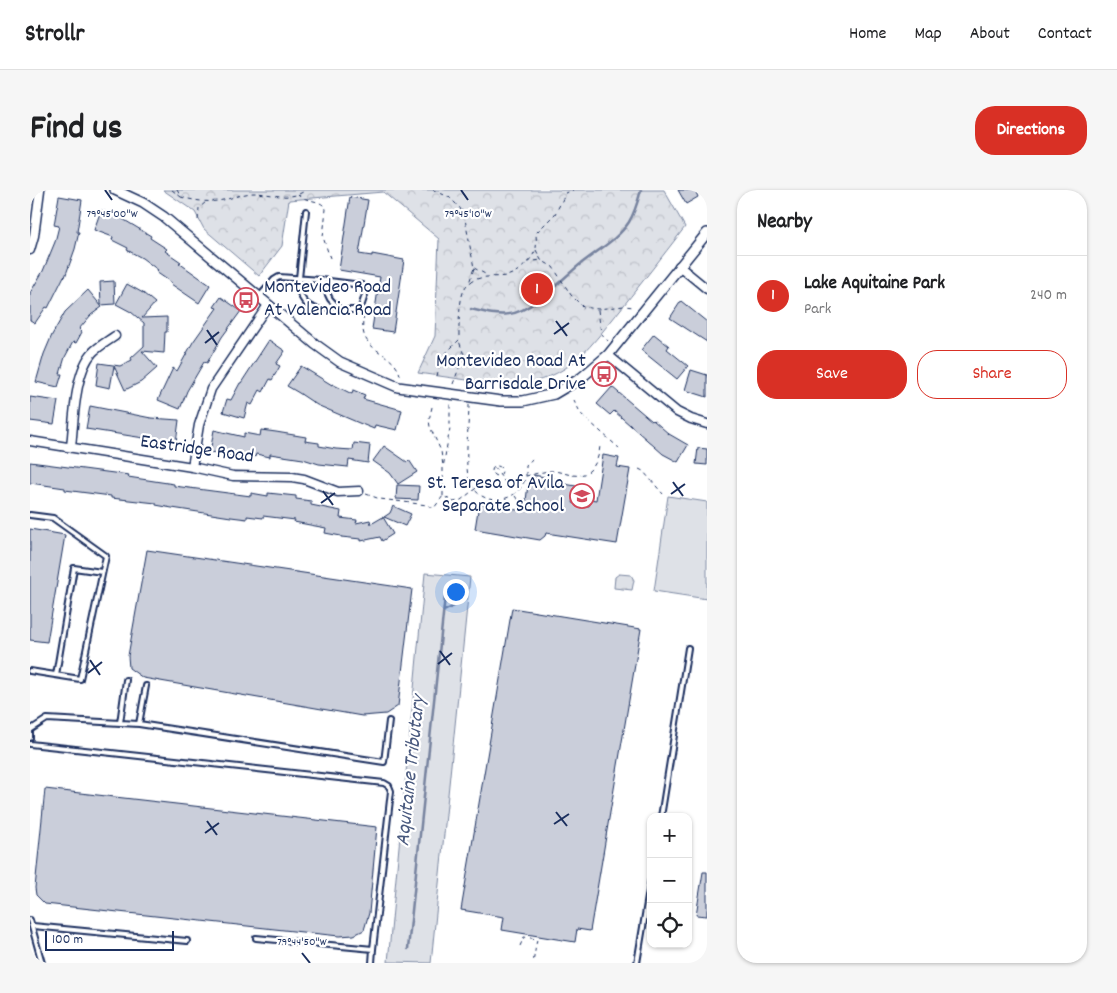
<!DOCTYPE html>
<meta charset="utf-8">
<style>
body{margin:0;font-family:Dekko,sans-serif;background:#f6f6f6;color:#202124}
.controls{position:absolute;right:15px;bottom:15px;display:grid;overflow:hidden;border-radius:10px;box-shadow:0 1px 4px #0004}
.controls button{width:45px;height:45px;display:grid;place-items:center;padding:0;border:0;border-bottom:1px solid #e0e0e0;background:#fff;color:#202124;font:25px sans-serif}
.scale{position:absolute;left:15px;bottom:12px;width:129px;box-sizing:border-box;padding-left:5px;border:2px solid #1b2f5e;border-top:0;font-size:14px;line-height:18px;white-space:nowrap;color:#1b2f5e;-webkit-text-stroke:4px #fff;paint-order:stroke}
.you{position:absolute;left:425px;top:401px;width:18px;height:18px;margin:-12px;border:4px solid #fff;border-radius:50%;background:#1a73e8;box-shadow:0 0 0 8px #1a73e833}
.badge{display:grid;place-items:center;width:32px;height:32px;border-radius:50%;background:#d93025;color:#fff;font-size:16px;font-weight:700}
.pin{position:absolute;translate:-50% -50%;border:2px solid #fff;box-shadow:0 1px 5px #0006}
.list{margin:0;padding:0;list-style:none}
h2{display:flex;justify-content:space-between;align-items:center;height:65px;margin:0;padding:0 20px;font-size:21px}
h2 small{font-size:16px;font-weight:400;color:#757577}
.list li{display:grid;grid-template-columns:32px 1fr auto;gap:15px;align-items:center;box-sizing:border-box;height:80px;padding:0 20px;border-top:1px solid #e0e0e0}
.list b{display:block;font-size:19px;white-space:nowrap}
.list p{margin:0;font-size:16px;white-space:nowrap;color:#757577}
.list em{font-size:16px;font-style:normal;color:#757577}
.actions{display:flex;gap:10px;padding:15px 20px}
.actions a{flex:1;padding:11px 0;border:1px solid #d93025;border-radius:20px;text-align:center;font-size:18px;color:#d93025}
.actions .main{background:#d93025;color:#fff}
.icon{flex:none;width:28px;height:28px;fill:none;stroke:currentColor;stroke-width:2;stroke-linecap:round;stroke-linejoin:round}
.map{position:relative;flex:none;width:677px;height:773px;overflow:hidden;border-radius:20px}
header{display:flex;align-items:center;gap:30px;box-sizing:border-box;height:70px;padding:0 25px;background:#fff;border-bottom:1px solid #e0e0e0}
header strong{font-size:24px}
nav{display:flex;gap:28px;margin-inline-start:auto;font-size:18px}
.intro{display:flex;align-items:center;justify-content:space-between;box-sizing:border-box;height:120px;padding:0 30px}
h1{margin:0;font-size:35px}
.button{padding:12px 22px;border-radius:20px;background:#d93025;color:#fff;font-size:18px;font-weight:700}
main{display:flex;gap:30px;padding:0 30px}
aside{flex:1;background:#fff;border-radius:20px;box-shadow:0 1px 4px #0004}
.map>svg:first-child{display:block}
.grass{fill:#dee1e7;stroke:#7c88a2}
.park{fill:url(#park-crowns);stroke:#7c88a2}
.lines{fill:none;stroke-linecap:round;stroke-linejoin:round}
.stream{stroke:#77839f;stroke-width:2.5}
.building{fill:#caceda;stroke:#1b2f5e}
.service-casing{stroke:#1b2f5e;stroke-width:8}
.minor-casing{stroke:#1b2f5e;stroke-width:11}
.tertiary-casing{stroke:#1b2f5e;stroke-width:12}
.path{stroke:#1b2f5e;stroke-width:1;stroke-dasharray:4 4;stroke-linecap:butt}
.service{stroke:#fff;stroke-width:4}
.minor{stroke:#fff;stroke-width:8}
.tertiary{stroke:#fff;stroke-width:9}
.ticks{fill:none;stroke:#1b2f5e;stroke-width:2}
.labels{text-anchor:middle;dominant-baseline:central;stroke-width:4.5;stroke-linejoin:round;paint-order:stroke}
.poi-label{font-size:20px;fill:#1b2f5e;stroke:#fff;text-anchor:end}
.street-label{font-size:20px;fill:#1b2f5e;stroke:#fff}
.water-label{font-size:21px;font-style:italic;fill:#49597e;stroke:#fff}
.ticks-label{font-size:12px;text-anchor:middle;fill:#1b2f5e;stroke:#fff;stroke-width:4.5;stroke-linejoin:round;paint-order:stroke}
</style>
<header>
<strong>Strollr</strong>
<nav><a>Home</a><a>Map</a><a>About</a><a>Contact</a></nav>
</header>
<div class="intro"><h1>Find us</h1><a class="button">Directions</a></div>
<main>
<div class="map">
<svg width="677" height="773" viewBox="0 0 677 773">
<defs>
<pattern id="park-crowns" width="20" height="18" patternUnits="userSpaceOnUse" patternTransform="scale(1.25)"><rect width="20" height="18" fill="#dee1e7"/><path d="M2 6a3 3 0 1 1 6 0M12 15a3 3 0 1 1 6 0" fill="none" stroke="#bec1c9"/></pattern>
</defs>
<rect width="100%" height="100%" fill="#fff"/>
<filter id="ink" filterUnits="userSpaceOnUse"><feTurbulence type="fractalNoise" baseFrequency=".02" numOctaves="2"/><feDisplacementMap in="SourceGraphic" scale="10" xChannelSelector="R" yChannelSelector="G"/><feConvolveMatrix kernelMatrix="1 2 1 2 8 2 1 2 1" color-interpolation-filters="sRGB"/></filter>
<g filter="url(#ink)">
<path class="grass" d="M638 306 677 312V409L624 401Z
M395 383 440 387 401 773 358 772Z"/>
<path class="park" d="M133 0H634L655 37C631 68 607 99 582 130 568 147 553 167 534 179 515 191 494 195 472 195L388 183 405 146 409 49 353 2 259 10 252 56 229 86 174 39 165 22Z
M589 384 601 385 604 390 602 400 584 398 585 387Z"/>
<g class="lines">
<path class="stream" d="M441 119C453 122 466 126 479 124 504 121 533 87 553 72 568 60 588 49 599 32 605 22 608 11 611 0
M414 421 424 416
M378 759 415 406"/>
</g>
<path class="building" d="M648 0H665L668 7 656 14Z
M29 6 52 10 47 42H49L45 59 35 87 34 86 18 118 16 117 5 133 0 130V103L13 81 25 52 29 36 24 35Z
M320 7 338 10 329 64 342 66V64L374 70 363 142 342 139 350 87 309 80Z
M71 20 86 25 121 46 120 48 137 59 135 61 151 72 149 73 180 95 169 113 141 94 142 93 126 82 128 80 112 68 97 60 98 58 82 50 83 47 64 40Z
M84 91 85 114 71 115 70 92Z
M97 94 113 103 125 113 112 128 137 127V142H135L134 163 112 161 127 178 111 192 95 200 84 176 80 198 66 195 69 173 90 176 102 170 101 168 114 156V133L101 122 86 114Z
M58 100 72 117 61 125 49 139 52 142 46 153 43 152 35 167 30 184H32L28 197 6 192 14 164 22 145 35 122Z
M191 107 211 121 192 147 177 173 174 172 157 201 150 219 128 210 143 178 147 181 163 152 187 118 184 117Z
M651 111 677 132V152L640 128Z
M624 144 639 156 637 159 658 176 647 189 611 160Z
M239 150 255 161 246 174 250 176 242 190 240 189 233 202 230 200 222 215 218 213 214 228 193 222 197 209 201 210 210 193H211Z
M271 176 302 195V194L322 204 323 200 335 205 333 209 372 220 367 240 345 235 344 239 329 233 287 215 269 203 257 196Z
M661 180 677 185V207L655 200Z
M582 197 622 231 623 230 639 244 658 255 648 272 633 264 584 221 580 225 567 214Z
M0 207 28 211 24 234 0 231Z
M60 216 121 228 149 230 146 253 56 239Z
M184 240 214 247V243L230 246 231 240 246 242 276 247 275 251 289 253V256L306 259 323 260 324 253 340 255 338 273 319 270 318 277 289 274 273 269 240 264V267L226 264 225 267 209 264V267L180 262Z
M354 256 377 272 379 270 387 282 368 294 360 283 343 271Z
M668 258 677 259V275L666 274Z
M573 265 589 268 587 277 600 279 587 354 516 343 515 346 510 350 445 339 449 314 487 320 496 311 498 294 502 295 503 285 528 289V293L546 296 543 313 559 316 560 309 566 310Z
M0 272 99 285 98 287 144 294V296L221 306V303L238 306V303L266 306V309L281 311V315L311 321 310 328 327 330 326 333 340 330 341 334 353 327 363 344 352 351 350 347 331 351V349L311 347V346L295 343 296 338 264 332 265 330 233 326V328L217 326V329L201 327 142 318 126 315V313L81 308V306L50 302 35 300V298L0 293Z
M367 295 389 296 388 310 366 309Z
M363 316 381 324 375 336 354 327 360 323Z
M0 339 35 345 17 452 0 450Z
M117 360 382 399 368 516 356 524 332 526 113 488 99 478 98 466Z
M482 418 611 439 560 741 547 739 545 752 472 740 474 727 431 720Z
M15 599 347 637 339 723 334 740 324 745 309 746 15 714 6 705 5 698Z
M673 682H677V726L666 725Z"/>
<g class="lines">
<defs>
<path id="service" d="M276 21 268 98C272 112 278 118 292 120
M229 107 244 90 249 87 291 90 332 95 335 105 330 120H310L300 109 291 90
M0 325 23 328 76 366 50 489 0 481
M26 485 44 378 72 382
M90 533 96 490
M109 534 116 496
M0 548V540L17 529 109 534 354 572 359 531
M0 554 354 593 359 596 361 601 343 759 342 773
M631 627 658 458
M0 730 12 773
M3 736 157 751
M226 748 343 759
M607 773 621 689"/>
<path id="minor" d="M0 60 4 46 10 0
M649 76 677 99
M578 165 647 222 661 229 677 234
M0 251 162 277 203 286 262 287 274 289 308 302 329 301
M41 257C44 231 44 182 63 162 69 156 78 151 85 146
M162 277 169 235 181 199 238 115"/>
<path id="tertiary" d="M85 0 113 13 134 27 285 154 310 172 368 197 471 211H493L524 204 551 188 578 165 677 43"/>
</defs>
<use href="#service" class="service-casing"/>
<use href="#minor" class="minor-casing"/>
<use href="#tertiary" class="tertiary-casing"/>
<path class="path" d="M142 0 151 7
M147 0 151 7C165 11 180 13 193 10 203 8 214 3 224 3 241 3 260 12 276 0
M403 0 419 7 430 18 435 29 444 78 439 93
M268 4C275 13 291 8 296 19L293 47 300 68
M168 30 169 18 176 12
M506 60 511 70 523 77 541 105 553 117 568 119 594 116 604 117
M497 72 511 70
M444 78 457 85
M568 120 571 143 578 151
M334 125C325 166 366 157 371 189
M407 186 411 168 429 150C429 138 428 102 438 94 450 84 464 88 476 86 487 84 503 70 506 58 507 53 506 48 506 43L525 24 536 3 543 0
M423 194 434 165 429 151
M544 210 551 224 590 259
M439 215C439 231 434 276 439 290 444 304 458 313 473 309 485 306 493 298 496 286 504 284 512 282 519 281 526 280 535 284 542 285 561 288 569 271 570 255
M402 217 399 230 400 237 411 261 413 276
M462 281a5 5 0 1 1 10 0a5 5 0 1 1-10 0Z
M464 277 479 298
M609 279 613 281 633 304
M496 286V276L502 269
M336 304 350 309 397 315 404 318 413 306 424 312 431 310 450 295
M413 306V278L420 238V213
M485 306 490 313
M490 756 494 747 507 749 503 773"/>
<use href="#service" class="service"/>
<use href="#minor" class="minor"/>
<use href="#tertiary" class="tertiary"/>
</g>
</g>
<path class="ticks" d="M75 0 82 10M431 0 438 10M526 131 537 146M177 140 187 155M524 144 539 133M175 153 189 142M643 292 653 306M293 301 303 315M641 304 655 294M291 313 305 303M410 461 420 475M60 470 70 485M408 474 422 463M58 483 72 472M526 622 537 636M177 631 187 645M524 634 539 624M175 643 189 633M272 763 280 773"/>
<defs>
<symbol id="bus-ring" viewBox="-11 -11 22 22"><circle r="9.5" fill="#fff" stroke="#d1495b" stroke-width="1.5"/><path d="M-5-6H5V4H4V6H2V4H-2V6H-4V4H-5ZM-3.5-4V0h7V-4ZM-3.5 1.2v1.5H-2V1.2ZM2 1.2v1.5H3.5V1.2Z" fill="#d1495b"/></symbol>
<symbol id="school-ring" viewBox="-11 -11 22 22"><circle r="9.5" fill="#fff" stroke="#d1495b" stroke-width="1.5"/><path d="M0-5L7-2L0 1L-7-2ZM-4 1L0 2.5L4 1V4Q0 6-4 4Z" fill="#d1495b"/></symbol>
</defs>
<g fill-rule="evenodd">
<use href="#bus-ring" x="202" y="96" width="28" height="28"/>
<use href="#bus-ring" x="560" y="170" width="28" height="28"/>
<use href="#school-ring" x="538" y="292" width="28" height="28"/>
</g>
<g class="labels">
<g class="poi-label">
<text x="234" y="98" text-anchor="start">Montevideo Road<tspan x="234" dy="23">At Valencia Road</tspan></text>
<text x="556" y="172">Montevideo Road At<tspan x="556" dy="23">Barrisdale Drive</tspan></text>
<text x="534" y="294">St. Teresa of Avila<tspan x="534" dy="23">Separate School</tspan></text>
</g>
<g class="street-label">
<text transform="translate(167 260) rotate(8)">Eastridge Road</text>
</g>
<g class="water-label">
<text transform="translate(382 581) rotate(-84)">Aquitaine Tributary</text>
</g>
</g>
<g class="ticks-label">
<text x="82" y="27">79°45'00"W</text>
<text x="438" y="27">79°45'10"W</text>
<text x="272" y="755">79°44'50"W</text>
</g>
</svg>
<div class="controls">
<button>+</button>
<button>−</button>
<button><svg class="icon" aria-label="locate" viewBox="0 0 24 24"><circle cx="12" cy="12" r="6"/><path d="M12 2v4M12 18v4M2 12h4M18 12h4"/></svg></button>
</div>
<div class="scale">100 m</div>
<div class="you"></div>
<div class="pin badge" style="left:507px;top:99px">1</div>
</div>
<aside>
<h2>Nearby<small></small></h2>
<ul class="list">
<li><span class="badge">1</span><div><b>Lake Aquitaine Park</b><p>Park</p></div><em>240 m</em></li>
</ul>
<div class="actions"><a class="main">Save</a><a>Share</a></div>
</aside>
</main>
